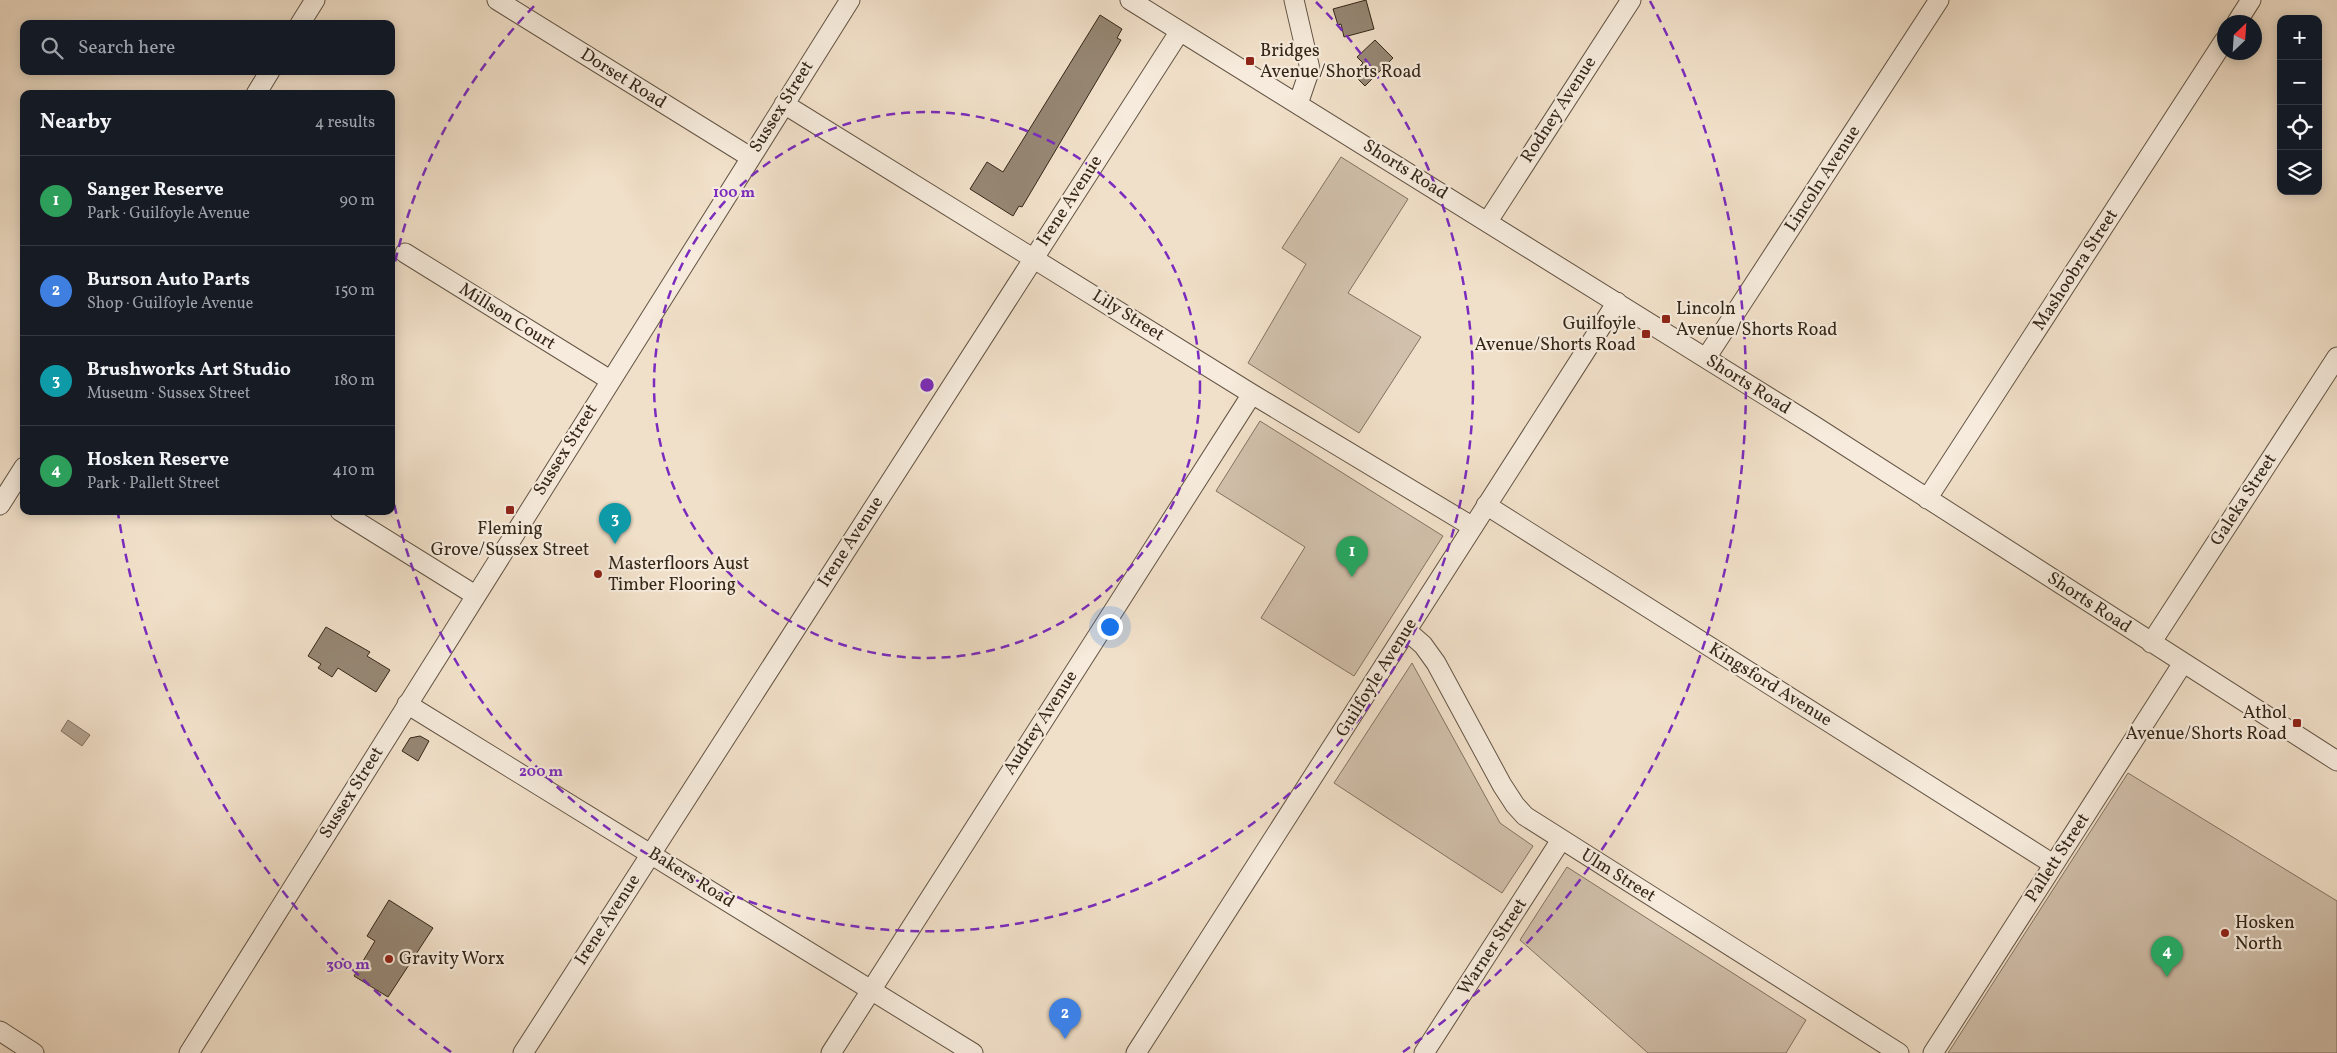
<!DOCTYPE html>
<meta charset="utf-8">
<style>
body{margin:0;font-family:Vollkorn,serif;background:#20242c;color:#f1f3f6}
.controls{position:absolute;right:15px;top:15px;display:grid;overflow:hidden;border-radius:10px;box-shadow:0 2px 12px #0003}
.controls button{width:45px;height:45px;display:grid;place-items:center;padding:0;border:0;border-bottom:1px solid #363941;background:#171b24;color:#f1f3f6;font:25px sans-serif}
.compass{position:absolute;left:2217px;top:15px;width:45px;height:45px;border-radius:50%;background:#171b24;box-shadow:0 2px 12px #0003;rotate:25deg}
.you{position:absolute;left:1109px;top:626px;width:18px;height:18px;margin:-12px;border:4px solid #fff;border-radius:50%;background:#1a73e8;box-shadow:0 0 0 8px #1a73e833}
.badge{display:grid;place-items:center;width:32px;height:32px;border-radius:50%;background:#0b8043;color:#fff;font-size:16px;font-weight:700}
.pin{position:absolute;translate:-50% -41px;filter:drop-shadow(0 1px 2px #0008)}
.pin::after{content:'';position:absolute;top:26px;width:18px;height:15px;background:inherit;clip-path:polygon(0 0,100% 0,50% 100%)}
.list{margin:0;padding:0;list-style:none}
h2{display:flex;justify-content:space-between;align-items:center;height:65px;margin:0;padding:0 20px;font-size:21px}
h2 small{font-size:16px;font-weight:400;color:#9ea1a6}
.list li{display:grid;grid-template-columns:32px 1fr auto;gap:15px;align-items:center;box-sizing:border-box;height:90px;padding:0 20px;border-top:1px solid #363941}
.list b{display:block;font-size:19px;white-space:nowrap}
.list p{margin:0;font-size:16px;white-space:nowrap;color:#9ea1a6}
.list em{font-size:16px;font-style:normal;color:#9ea1a6}
.icon{flex:none;width:28px;height:28px;fill:none;stroke:currentColor;stroke-width:2;stroke-linecap:round;stroke-linejoin:round}
.map{position:relative;flex:none;width:2337px;height:1053px;overflow:hidden}
.search{position:absolute;background:#171b24;box-shadow:0 2px 12px #0003;left:20px;top:20px;width:375px;height:55px;display:flex;align-items:center;gap:12px;box-sizing:border-box;padding:0 18px;border-radius:10px;color:#9ea1a6;font-size:19px}
.panel{position:absolute;background:#171b24;box-shadow:0 2px 12px #0003;left:20px;top:90px;width:375px;height:425px;border-radius:10px}
.map>svg:first-child{display:block}
.green{fill:#d1c0ab;stroke:#827362}
.water{fill:#b1a18d;stroke:#7f705e}
.building{fill:#968774;stroke:#342618}
.lines{fill:none;stroke-linecap:round;stroke-linejoin:round}
.minor-casing{stroke:#635444;stroke-width:21}
.minor{stroke:#f6ebdc;stroke-width:19}
.ring{fill:none;stroke:#7b2cbf;stroke-width:2.5;stroke-dasharray:9 6}
.poi-dot{fill:#8f2418;stroke:#f6ebdc;stroke-width:2}
.labels{text-anchor:middle;dominant-baseline:central;stroke-width:4.5;stroke-linejoin:round;paint-order:stroke}
.poi-label{font-size:18px;fill:#342618;stroke:#f6ebdc;text-anchor:start}
.street-label{font-size:18px;fill:#342618;stroke:#f6ebdc}
.centre{fill:#7b2cbf;stroke:#f6ebdc;stroke-width:2.5}
.ring-label{font-size:15px;text-anchor:middle;font-weight:bold;fill:#7b2cbf;stroke:#f6ebdc;stroke-width:4.5;stroke-linejoin:round;paint-order:stroke}
</style>
<div class="map">
<svg width="2337" height="1053" viewBox="0 0 2337 1053">
<rect width="100%" height="100%" fill="#f1e0c9"/>
<filter id="stains"><feTurbulence type="fractalNoise" baseFrequency=".004" numOctaves="4"/><feColorMatrix values="0 0 0 0 .2 0 0 0 0 .09 0 0 0 0 .02 0 0 0 .5 -.17"/></filter>
<radialGradient id="worn" r=".72"><stop offset=".6" stop-color="#630" stop-opacity="0"/><stop offset="1" stop-color="#630" stop-opacity=".3"/></radialGradient>
<path class="green" d="M1341 157 1408 199 1348 293 1421 337 1359 433 1248 363 1306 264 1282 248Z
M1260 421 1443 536 1354 676 1261 618 1305 547 1216 491Z
M1412 663 1500 823 1533 846 1502 893 1334 783Z
M2128 773 2337 901V1053H1948Z
M1567 867 1806 1020 1786 1053H1648L1520 940Z"/>
<path class="water" d="M68 720 90 735 82 746 61 731Z"/>
<path class="building" d="M1366 0 1374 29 1344 37 1341 24 1338 25 1333 9Z
M1100 15 1122 29 1117 38 1121 40 1022 207 1019 206 1013 216 970 189 987 162 1003 172Z
M1375 40 1393 58 1365 86 1353 74 1363 63 1357 57Z
M326 627 370 652 367 656 390 670 376 692 338 668 332 677 318 668 321 664 308 656Z
M420 736 429 741 418 761 402 751 410 738Z
M389 900 433 928 388 997 354 976 375 941 367 936Z"/>
<g class="lines">
<defs>
<path id="minor" d="M497 0 750 157
M1130 0 1813 425 2337 761
M1294 0 1310 69 1298 104
M2237 22 2251 0
M300 24 315 0
M256 94 270 71
M784 104 1252 394 1473 527
M1488 221 1631 0
M405 253 610 380
M1706 358 1939 0
M1927 499 2224 41
M0 505 24 467
M1486 505 2053 864
M340 511 475 595
M1407 631 1423 645 1436 663 1502 785 1515 805 1525 816 1899 1053
M2151 643 2337 357
M407 704 973 1053
M0 1031 34 1053
M189 1053 850 0
M523 1053 1180 31
M831 1053 1252 394
M1136 1053 1617 302
M1424 1053 1561 840
M1933 1053 2183 663"/>
</defs>
<use href="#minor" class="minor-casing"/>
<use href="#minor" class="minor"/>
</g>
<g class="ring">
<circle cx="927" cy="385" r="273"/>
<path d="M392 276A546 546 0 0 1 538 2M1316 2A546 546 0 1 1 392 494"/>
<path d="M451 1052A819 819 0 0 1 118 513M1650 1A819 819 0 0 1 1403 1052"/>
</g>
<g class="poi-dot">
<rect x="1245" y="56" width="10" height="10" rx="2.5"/>
<rect x="1661" y="314" width="10" height="10" rx="2.5"/>
<rect x="1641" y="329" width="10" height="10" rx="2.5"/>
<rect x="505" y="505" width="10" height="10" rx="2.5"/>
<circle cx="598" cy="574" r="5"/>
<rect x="2292" y="718" width="10" height="10" rx="2.5"/>
<circle cx="2225" cy="933" r="5"/>
<circle cx="389" cy="959" r="5"/>
</g>
<g class="labels">
<g class="poi-label">
<text x="1260" y="51">Bridges<tspan x="1260" dy="21">Avenue/Shorts Road</tspan></text>
<text x="1676" y="309">Lincoln<tspan x="1676" dy="21">Avenue/Shorts Road</tspan></text>
<text x="1636" y="324" text-anchor="end">Guilfoyle<tspan x="1636" dy="21">Avenue/Shorts Road</tspan></text>
<text x="510" y="529" text-anchor="middle">Fleming<tspan x="510" dy="21">Grove/Sussex Street</tspan></text>
<text x="608" y="564">Masterfloors Aust<tspan x="608" dy="21">Timber Flooring</tspan></text>
<text x="2287" y="713" text-anchor="end">Athol<tspan x="2287" dy="21">Avenue/Shorts Road</tspan></text>
<text x="2235" y="923">Hosken<tspan x="2235" dy="21">North</tspan></text>
<text x="399" y="959">Gravity Worx</text>
</g>
<g class="street-label">
<text transform="translate(623 79) rotate(32)">Dorset Road</text>
<text transform="translate(782 107) rotate(-58)">Sussex Street</text>
<text transform="translate(1559 110) rotate(-57)">Rodney Avenue</text>
<text transform="translate(1405 170) rotate(32)">Shorts Road</text>
<text transform="translate(1823 179) rotate(-57)">Lincoln Avenue</text>
<text transform="translate(1070 201) rotate(-57)">Irene Avenue</text>
<text transform="translate(2076 270) rotate(-57)">Mashoobra Street</text>
<text transform="translate(1128 316) rotate(32)">Lily Street</text>
<text transform="translate(507 317) rotate(32)">Millson Court</text>
<text transform="translate(1748 385) rotate(32)">Shorts Road</text>
<text transform="translate(566 450) rotate(-58)">Sussex Street</text>
<text transform="translate(2244 500) rotate(-57)">Galeka Street</text>
<text transform="translate(851 542) rotate(-57)">Irene Avenue</text>
<text transform="translate(2089 603) rotate(33)">Shorts Road</text>
<text transform="translate(1377 678) rotate(-58)">Guilfoyle Avenue</text>
<text transform="translate(1770 685) rotate(32)">Kingsford Avenue</text>
<text transform="translate(1041 723) rotate(-57)">Audrey Avenue</text>
<text transform="translate(352 793) rotate(-58)">Sussex Street</text>
<text transform="translate(2058 858) rotate(-57)">Pallett Street</text>
<text transform="translate(1618 876) rotate(32)">Ulm Street</text>
<text transform="translate(691 878) rotate(32)">Bakers Road</text>
<text transform="translate(608 920) rotate(-57)">Irene Avenue</text>
<text transform="translate(1493 947) rotate(-57)">Warner Street</text>
</g>
</g>
<circle cx="927" cy="385" r="8" class="centre"/>
<g class="ring-label">
<text x="734" y="197">100 m</text>
<text x="541" y="776">200 m</text>
<text x="348" y="969">300 m</text>
</g>
<rect width="100%" height="100%" filter="url(#stains)"/>
<rect width="100%" height="100%" fill="url(#worn)"/>
</svg>
<div class="controls">
<button>+</button>
<button>−</button>
<button><svg class="icon" aria-label="locate" viewBox="0 0 24 24"><circle cx="12" cy="12" r="6"/><path d="M12 2v4M12 18v4M2 12h4M18 12h4"/></svg></button>
<button><svg class="icon" aria-label="layers" viewBox="0 0 24 24"><path d="M12 4l9 5-9 5-9-5zM3 14l9 5 9-5"/></svg></button>
</div>
<svg class="compass" viewBox="-18 -18 36 36"><path d="M0-13l5 13h-10z" fill="#e53935"/><path d="M0 13l5-13h-10z" fill="#9ea1a6"/></svg>
<div class="you"></div>
<div class="pin badge" style="left:1352px;top:577px;background:#2e9e5b">1</div>
<div class="pin badge" style="left:1065px;top:1039px;background:#3f7fe0">2</div>
<div class="pin badge" style="left:615px;top:544px;background:#0f9aa8">3</div>
<div class="pin badge" style="left:2167px;top:977px;background:#2e9e5b">4</div>
<div class="search"><svg class="icon" aria-label="search" viewBox="0 0 24 24"><circle cx="10" cy="10" r="6"/><path d="M15 15l6 6"/></svg>Search here</div>
<section class="panel">
<h2>Nearby<small>4 results</small></h2>
<ul class="list">
<li><span class="badge" style="background:#2e9e5b">1</span><div><b>Sanger Reserve</b><p>Park · Guilfoyle Avenue</p></div><em>90 m</em></li>
<li><span class="badge" style="background:#3f7fe0">2</span><div><b>Burson Auto Parts</b><p>Shop · Guilfoyle Avenue</p></div><em>150 m</em></li>
<li><span class="badge" style="background:#0f9aa8">3</span><div><b>Brushworks Art Studio</b><p>Museum · Sussex Street</p></div><em>180 m</em></li>
<li><span class="badge" style="background:#2e9e5b">4</span><div><b>Hosken Reserve</b><p>Park · Pallett Street</p></div><em>410 m</em></li>
</ul>
</section>
</div>
